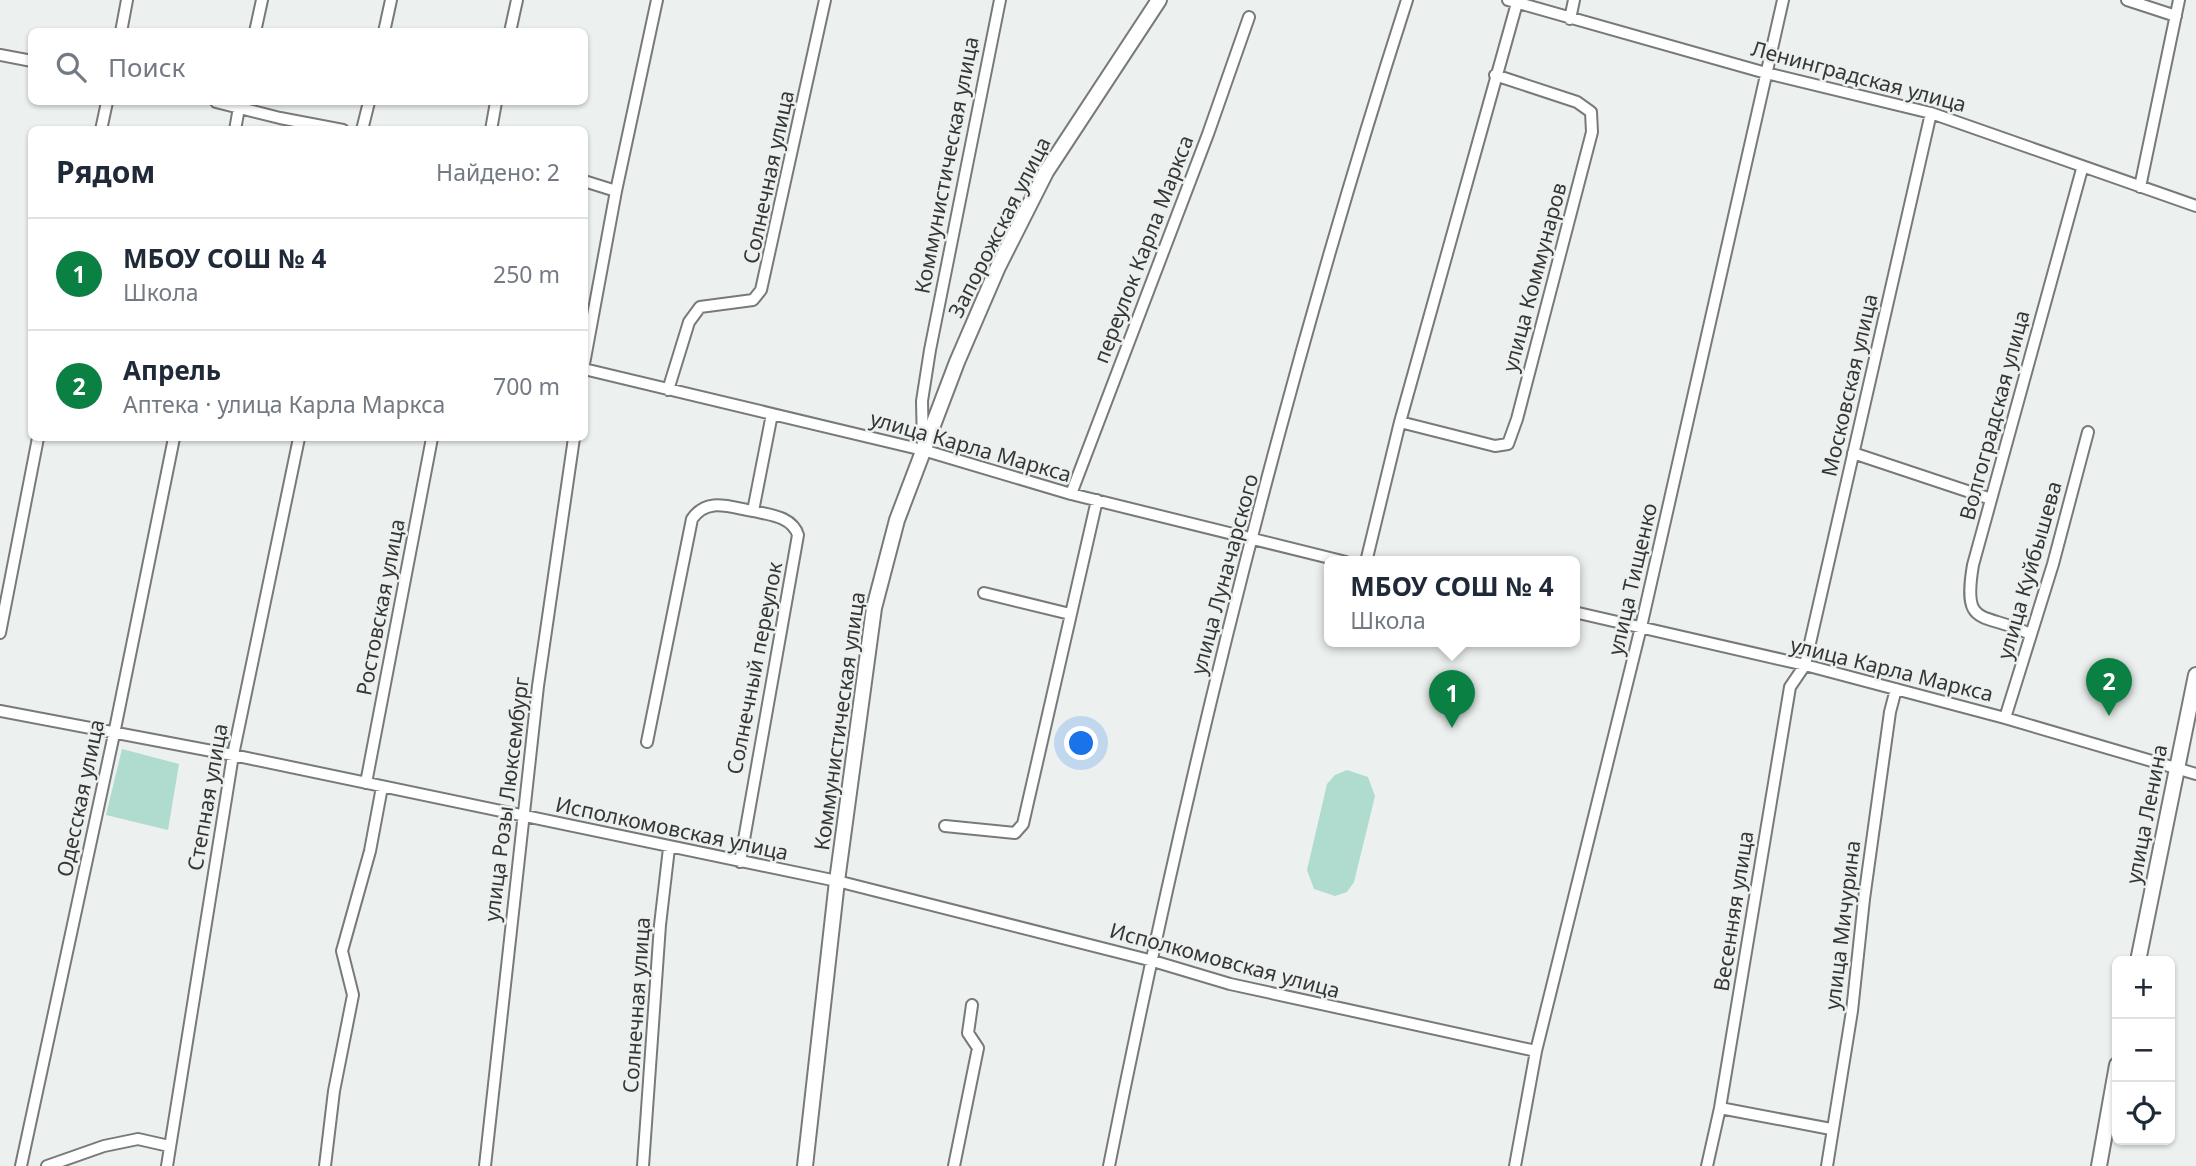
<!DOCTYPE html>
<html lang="ru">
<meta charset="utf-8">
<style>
body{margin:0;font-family:"Noto Sans",sans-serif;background:#f6f6f7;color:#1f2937}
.controls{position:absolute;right:21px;bottom:21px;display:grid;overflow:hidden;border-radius:10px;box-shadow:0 2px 5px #0004}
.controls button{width:63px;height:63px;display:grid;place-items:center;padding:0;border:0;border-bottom:2px solid #e0e1e3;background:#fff;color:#1f2937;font:35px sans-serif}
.you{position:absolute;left:1082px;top:744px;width:24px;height:24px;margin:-18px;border:5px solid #fff;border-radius:50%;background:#1a73e8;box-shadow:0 0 0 10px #1a73e833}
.badge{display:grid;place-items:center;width:46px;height:46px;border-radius:50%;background:#0b8043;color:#fff;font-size:23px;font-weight:700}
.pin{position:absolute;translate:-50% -58px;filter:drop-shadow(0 2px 4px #0008)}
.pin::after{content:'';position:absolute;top:37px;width:24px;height:21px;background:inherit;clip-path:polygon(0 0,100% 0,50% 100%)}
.popup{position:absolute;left:1324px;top:556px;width:256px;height:91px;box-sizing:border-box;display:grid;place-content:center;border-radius:10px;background:#fff;filter:drop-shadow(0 2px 5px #0005);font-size:23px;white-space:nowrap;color:#747a83}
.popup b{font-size:26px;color:#1f2937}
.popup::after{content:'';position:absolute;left:50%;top:100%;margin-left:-14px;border:14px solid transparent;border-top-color:#fff}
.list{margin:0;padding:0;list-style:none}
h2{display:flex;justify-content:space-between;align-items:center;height:91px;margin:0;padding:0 28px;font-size:30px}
h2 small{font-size:23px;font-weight:400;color:#747a83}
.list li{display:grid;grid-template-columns:46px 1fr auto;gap:21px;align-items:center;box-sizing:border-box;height:112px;padding:0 28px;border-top:2px solid #e0e1e3}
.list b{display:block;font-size:26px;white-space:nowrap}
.list p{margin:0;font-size:23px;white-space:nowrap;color:#747a83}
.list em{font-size:23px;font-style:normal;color:#747a83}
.icon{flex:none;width:38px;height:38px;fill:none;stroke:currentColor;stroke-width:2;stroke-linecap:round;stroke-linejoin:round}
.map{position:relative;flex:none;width:2196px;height:1166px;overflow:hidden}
.search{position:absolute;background:#fff;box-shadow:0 2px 5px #0004;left:28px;top:28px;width:560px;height:77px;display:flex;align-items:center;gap:18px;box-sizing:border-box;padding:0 24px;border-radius:10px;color:#747a83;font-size:26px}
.panel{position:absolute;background:#fff;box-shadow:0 2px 5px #0004;left:28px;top:126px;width:560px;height:315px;border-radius:10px}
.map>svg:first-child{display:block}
.green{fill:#afdcce}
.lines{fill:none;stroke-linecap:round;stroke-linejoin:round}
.minor-casing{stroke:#777a79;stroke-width:14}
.secondary-casing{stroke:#777a79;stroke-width:18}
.minor{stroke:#fff;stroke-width:10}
.secondary{stroke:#fff;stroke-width:14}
.labels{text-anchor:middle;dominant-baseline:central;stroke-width:5;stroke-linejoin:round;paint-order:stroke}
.street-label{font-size:21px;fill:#353636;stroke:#ecf0ef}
</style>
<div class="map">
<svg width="2196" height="1166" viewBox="0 0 2196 1166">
<rect width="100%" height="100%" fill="#ecf0ef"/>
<path class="green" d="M122 749 179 764 168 830 106 815Z
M1347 770 1368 777 1375 796 1354 882 1347 892 1335 896 1314 889 1307 870 1327 784 1335 775Z"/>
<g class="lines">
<defs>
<path id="minor" d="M1508 0 1766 73 1931 113 2196 206
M2127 0 2176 16
M1570 19 1574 0
M121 32 127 0
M255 32 262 0
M384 32 391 0
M510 32 517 0
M0 55 32 61
M216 102 280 118 343 130
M101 130 107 102
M235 130 240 102
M362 130 369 102
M491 130 496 102
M584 181 616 191
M2140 187 2179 0
M584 364 616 191 657 0
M584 369 923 450 1071 494 1346 562
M668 390 689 322 700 307 753 300 761 290 825 0
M1400 422 1495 446 1508 444 1517 419 1592 132 1591 112 1577 102 1495 75
M923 447 922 401 930 350 1000 0
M1853 453 1991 499
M1071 494 1208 134 1249 17
M1366 562 1400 422 1517 3
M984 593 1070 614
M1574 612 1805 665 2005 718 2196 774
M0 633 38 438
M2030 634C1983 611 1962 630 1973 565L2082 169
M0 711 233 755 837 881 1153 961 1230 984 1536 1051
M2005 718 2053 564 2088 432
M647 742 692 519C707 497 729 507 753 511L772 414
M366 783 432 438
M945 826 1015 833 1023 824 1097 500
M740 862 798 535C792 516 769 515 753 511
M1720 1108 1831 1129
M21 1166 114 734 174 438
M47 1166 104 1146 138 1139 169 1146
M167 1166 233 755 299 438
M325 1166 334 1091 353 995 342 951 370 851 382 787
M485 1166 538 686 574 438
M643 1166 660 925 669 848
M954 1166 978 1048 968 1033 972 1005
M1109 1166C1187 773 1284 382 1407 0
M1515 1166 1536 1051 1641 627 1783 0
M1707 1166 1720 1108 1790 687 1805 665 1931 113
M1827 1166 1852 1011 1864 899 1890 712 1896 689"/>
<path id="secondary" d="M2138 961 2196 675
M805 1166 837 881 874 608 897 520 957 362 998 267 1046 172 1159 0
M2099 1166 2117 1065"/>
</defs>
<use href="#minor" class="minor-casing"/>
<use href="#secondary" class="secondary-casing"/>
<use href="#minor" class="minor"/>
<use href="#secondary" class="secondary"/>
</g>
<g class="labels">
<g class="street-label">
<text transform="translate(1859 76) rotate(15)">Ленинградская улица</text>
<text transform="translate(946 165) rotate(-79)">Коммунистическая улица</text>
<text transform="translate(768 177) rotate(-78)">Солнечная улица</text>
<text transform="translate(999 227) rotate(-63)">Запорожская улица</text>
<text transform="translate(1143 249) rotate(-69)">переулок Карла Маркса</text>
<text transform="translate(1534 277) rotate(-75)">улица Коммунаров</text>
<text transform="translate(1849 385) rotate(-77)">Московская улица</text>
<text transform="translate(1994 415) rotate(-75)">Волгоградская улица</text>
<text transform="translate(971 446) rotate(16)">улица Карла Маркса</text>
<text transform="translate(2029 570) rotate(-74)">улица Куйбышева</text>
<text transform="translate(1224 574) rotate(-75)">улица Луначарского</text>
<text transform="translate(1632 579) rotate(-77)">улица Тищенко</text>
<text transform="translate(380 607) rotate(-79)">Ростовская улица</text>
<text transform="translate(754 668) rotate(-79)">Солнечный переулок</text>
<text transform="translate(1892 669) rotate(14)">улица Карла Маркса</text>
<text transform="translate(839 721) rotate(-82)">Коммунистическая улица</text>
<text transform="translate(207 797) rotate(-80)">Степная улица</text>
<text transform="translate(80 798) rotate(-78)">Одесская улица</text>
<text transform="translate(506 799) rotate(-83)">улица Розы Люксембург</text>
<text transform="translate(2146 814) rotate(-79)">улица Ленина</text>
<text transform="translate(672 828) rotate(12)">Исполкомовская улица</text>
<text transform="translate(1733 911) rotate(-81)">Весенняя улица</text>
<text transform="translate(1842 925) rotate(-83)">улица Мичурина</text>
<text transform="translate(1225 960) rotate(15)">Исполкомовская улица</text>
<text transform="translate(636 1005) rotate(-86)">Солнечная улица</text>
</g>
</g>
</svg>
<div class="controls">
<button>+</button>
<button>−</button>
<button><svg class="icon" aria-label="locate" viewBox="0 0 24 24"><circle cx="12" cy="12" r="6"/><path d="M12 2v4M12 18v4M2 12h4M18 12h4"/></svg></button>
</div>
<div class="you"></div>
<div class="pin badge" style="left:1452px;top:728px">1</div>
<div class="popup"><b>МБОУ СОШ № 4</b>Школа</div>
<div class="pin badge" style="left:2109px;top:716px">2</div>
<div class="search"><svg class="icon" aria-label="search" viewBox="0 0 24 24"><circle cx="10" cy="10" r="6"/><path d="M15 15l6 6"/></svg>Поиск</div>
<section class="panel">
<h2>Рядом<small>Найдено: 2</small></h2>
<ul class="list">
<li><span class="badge">1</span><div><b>МБОУ СОШ № 4</b><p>Школа</p></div><em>250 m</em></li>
<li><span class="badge">2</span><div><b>Апрель</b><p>Аптека · улица Карла Маркса</p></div><em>700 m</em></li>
</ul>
</section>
</div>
